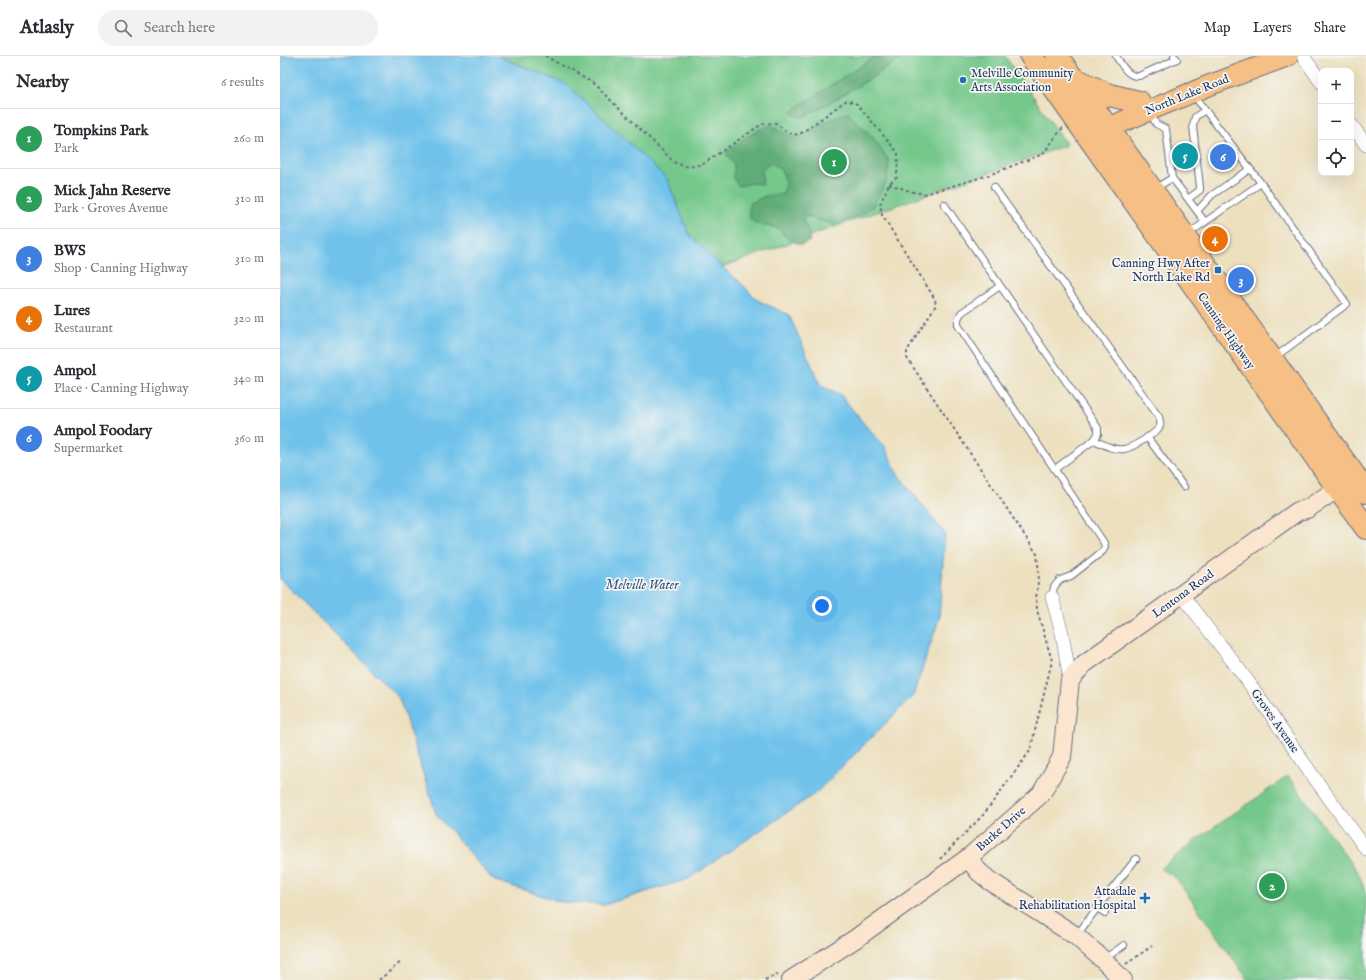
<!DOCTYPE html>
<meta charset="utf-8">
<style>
body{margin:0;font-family:"IM FELL English",serif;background:#f2f2f3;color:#2b2b33}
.controls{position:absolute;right:12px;top:12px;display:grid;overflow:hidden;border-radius:8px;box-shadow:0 4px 16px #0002}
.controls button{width:36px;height:36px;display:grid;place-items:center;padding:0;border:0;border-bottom:1px solid #e1e1e2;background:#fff;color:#2b2b33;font:20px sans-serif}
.you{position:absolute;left:542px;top:550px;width:14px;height:14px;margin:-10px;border:3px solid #fff;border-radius:50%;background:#1a73e8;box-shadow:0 0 0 6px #1a73e833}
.badge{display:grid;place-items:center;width:26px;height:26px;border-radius:50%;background:#111827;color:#fff;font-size:13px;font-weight:700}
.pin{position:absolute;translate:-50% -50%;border:2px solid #fff;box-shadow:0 1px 4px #0006}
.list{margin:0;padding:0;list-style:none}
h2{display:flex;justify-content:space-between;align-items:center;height:52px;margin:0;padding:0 16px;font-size:17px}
h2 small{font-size:13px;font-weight:400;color:#7c7c81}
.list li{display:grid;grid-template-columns:26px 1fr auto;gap:12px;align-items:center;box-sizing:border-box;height:60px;padding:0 16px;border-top:1px solid #e1e1e2}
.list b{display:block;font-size:15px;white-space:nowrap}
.list p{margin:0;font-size:13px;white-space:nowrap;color:#7c7c81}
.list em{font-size:13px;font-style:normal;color:#7c7c81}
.icon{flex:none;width:22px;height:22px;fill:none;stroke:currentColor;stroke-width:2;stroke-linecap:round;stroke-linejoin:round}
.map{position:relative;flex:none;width:1086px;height:924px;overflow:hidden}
header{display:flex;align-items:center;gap:24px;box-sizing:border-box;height:56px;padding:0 20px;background:#fff;border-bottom:1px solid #e1e1e2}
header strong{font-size:19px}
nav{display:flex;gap:22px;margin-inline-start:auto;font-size:14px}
.search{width:280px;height:36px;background:#f2f2f3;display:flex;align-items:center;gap:10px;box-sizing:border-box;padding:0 14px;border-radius:22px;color:#7c7c81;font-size:15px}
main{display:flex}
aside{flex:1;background:#fff}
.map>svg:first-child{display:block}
.green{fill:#75c88b;stroke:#487c74}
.forest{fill:#60ac77;stroke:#3e6e6a}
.water{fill:#6fc2eb;stroke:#4578a4}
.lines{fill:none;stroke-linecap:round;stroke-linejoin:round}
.lane-casing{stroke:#646d80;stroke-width:8}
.street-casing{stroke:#646d80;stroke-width:14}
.secondary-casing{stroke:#646d80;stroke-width:20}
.primary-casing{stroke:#646d80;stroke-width:22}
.highway-casing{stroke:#646d80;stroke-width:24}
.path{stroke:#646d80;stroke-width:2;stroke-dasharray:3 3;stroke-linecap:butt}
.lane{stroke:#fff;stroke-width:6}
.street{stroke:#fff;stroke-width:13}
.secondary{stroke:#fbe5cf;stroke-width:18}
.primary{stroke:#f5bf86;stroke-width:20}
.highway{stroke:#f5bf86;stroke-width:22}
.poi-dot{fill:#1f6fb2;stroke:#f6f6f2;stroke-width:1.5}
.labels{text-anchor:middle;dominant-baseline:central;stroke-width:3.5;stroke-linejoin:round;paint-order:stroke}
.poi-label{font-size:12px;fill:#1b2f5e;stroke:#f6f6f2;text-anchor:end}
.street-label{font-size:12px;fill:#1b2f5e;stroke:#f6f6f2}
.water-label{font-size:13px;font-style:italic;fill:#305481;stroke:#f6f6f2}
</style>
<header>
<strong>Atlasly</strong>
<div class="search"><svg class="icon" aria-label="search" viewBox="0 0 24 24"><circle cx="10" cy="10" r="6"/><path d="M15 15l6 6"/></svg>Search here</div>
<nav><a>Map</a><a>Layers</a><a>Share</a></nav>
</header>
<main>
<aside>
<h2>Nearby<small>6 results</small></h2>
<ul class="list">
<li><span class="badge" style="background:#2e9e5b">1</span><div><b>Tompkins Park</b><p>Park</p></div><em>260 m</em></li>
<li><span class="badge" style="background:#2e9e5b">2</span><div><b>Mick Jahn Reserve</b><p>Park · Groves Avenue</p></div><em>310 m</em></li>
<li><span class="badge" style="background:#3f7fe0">3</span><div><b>BWS</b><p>Shop · Canning Highway</p></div><em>310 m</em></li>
<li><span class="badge" style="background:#e8710a">4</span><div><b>Lures</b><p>Restaurant</p></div><em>320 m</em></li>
<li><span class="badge" style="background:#0f9aa8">5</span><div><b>Ampol</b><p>Place · Canning Highway</p></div><em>340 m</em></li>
<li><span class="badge" style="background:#3f7fe0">6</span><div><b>Ampol Foodary</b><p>Supermarket</p></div><em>360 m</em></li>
</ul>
</aside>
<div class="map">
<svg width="1086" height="924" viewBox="0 0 1086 924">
<rect width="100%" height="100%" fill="#f6f6f2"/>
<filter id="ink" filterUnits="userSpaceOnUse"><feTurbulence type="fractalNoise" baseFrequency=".025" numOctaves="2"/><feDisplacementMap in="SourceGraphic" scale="8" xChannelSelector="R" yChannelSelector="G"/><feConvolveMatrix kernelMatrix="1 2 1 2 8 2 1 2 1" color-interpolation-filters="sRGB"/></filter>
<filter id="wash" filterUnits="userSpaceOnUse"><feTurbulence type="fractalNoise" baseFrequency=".012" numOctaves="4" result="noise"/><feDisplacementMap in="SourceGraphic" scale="16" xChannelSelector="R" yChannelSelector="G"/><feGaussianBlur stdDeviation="0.9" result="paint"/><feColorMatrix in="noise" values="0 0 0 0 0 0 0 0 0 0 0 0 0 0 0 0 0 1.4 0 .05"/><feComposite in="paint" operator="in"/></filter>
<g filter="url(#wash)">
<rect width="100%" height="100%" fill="#ede0bf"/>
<path class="green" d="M218 0H725L787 89 442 211 409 178 387 123Z
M1008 720 1080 820 1086 839V924H968L895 821 880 813 916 784Z"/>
<path class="forest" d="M596 0H624L595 20 539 53 522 61 515 60 512 56 519 50Z
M568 57 592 80 609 105 607 125 593 150 581 159 555 169 526 160 523 165 528 174 530 185 521 189 507 182 499 173 489 170 477 168 470 163 469 148 485 140 504 137C506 121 505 115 491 107L481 114 483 128 472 127 459 130 453 122 454 109 446 97C453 90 481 69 491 70 498 70 506 78 513 82 533 77 547 61 568 57Z"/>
<path class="water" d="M0 0H218L288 29 387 123 409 178 442 211 462 228 477 244 509 259 541 330 560 338 585 369 605 390 617 417 665 478 659 563 633 640 536 737 408 823 324 849 281 846 213 824 156 758 119 642 0 523Z"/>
</g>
<g filter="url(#ink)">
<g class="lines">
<defs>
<path id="lane" d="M836 0C842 9 847 21 859 20L897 3 894 0
M915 37 918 45 981 127 1067 248 995 301
M871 57 876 68 886 73 892 122 908 143 920 134V131L913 70 915 61 925 54
M714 131 879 361C880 366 882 369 878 373 873 379 852 392 844 393 834 395 823 388 814 384
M876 132 892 122
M664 148 818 372V378L814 384 775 413
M917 155 932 139 970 113
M925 166 981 127
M907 179 925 166 908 143
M720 230 681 257 678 263V269L824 487 825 491 823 495 791 520 780 524 774 531 772 541
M867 381 904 431
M817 852 825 857
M797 879 820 848 856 803
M824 904 830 899 844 889"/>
<path id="street" d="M1023 0 1041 26
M1071 68 1086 89
M902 539 967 624 1033 720 1086 793
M772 541 782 577 790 624"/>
<path id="secondary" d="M688 802 699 816 710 825 796 880 821 902 843 924
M511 924 575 883 688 802 761 738 782 701 790 624 804 608 1018 455 1027 453 1051 437 1055 429 1056 416"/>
<path id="primary" d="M813 78 930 29 1008 0"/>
<path id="highway" d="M751 0 1086 472
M777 0 1086 436
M795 23 829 39 859 46"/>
</defs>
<use href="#lane" class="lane-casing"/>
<use href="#street" class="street-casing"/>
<use href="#secondary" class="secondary-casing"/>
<use href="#primary" class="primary-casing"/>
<use href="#highway" class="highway-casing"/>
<path class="path" d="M265 0 313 27 395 107 409 111 423 108 482 68 496 67C504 74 509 80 520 78L567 44 577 48 618 97 617 121 609 128 600 148 602 159 655 243 656 249 627 295V302L757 498 759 519 756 542 757 554 772 605 750 695 704 758 658 805
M609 128 633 136 645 138 709 119 763 98 780 75 783 72
M846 908 872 890
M99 924 122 905
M485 924 498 918"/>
<use href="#lane" class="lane"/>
<use href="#street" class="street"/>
<use href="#secondary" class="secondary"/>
<use href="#primary" class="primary"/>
<use href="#highway" class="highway"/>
</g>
</g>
<g class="poi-dot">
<circle cx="683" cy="24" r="4"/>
<rect x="934" y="210" width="8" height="8" rx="2"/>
<path d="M863 836h4v4h4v4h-4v4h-4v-4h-4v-4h4z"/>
</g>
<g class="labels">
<g class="poi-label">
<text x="691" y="17" text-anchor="start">Melville Community<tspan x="691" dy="14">Arts Association</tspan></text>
<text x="930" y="207">Canning Hwy After<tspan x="930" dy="14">North Lake Rd</tspan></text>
<text x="856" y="835">Attadale<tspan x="856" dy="14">Rehabilitation Hospital</tspan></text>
</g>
<g class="street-label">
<text transform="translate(907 39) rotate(-22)">North Lake Road</text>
<text transform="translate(946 275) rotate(55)">Canning Highway</text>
<text transform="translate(903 538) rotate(-36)">Lentona Road</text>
<text transform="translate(995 665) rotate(55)">Groves Avenue</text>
<text transform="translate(721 773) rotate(-41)">Burke Drive</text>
</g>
<g class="water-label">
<text x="362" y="529">Melville Water</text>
</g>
</g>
</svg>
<div class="controls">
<button>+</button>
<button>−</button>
<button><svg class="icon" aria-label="locate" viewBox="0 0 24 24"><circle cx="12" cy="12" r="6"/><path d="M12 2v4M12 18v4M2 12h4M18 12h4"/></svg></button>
</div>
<div class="you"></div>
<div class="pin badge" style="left:554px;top:106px;background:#2e9e5b">1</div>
<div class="pin badge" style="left:992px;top:830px;background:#2e9e5b">2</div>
<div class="pin badge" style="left:961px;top:224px;background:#3f7fe0">3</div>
<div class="pin badge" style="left:935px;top:183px;background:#e8710a">4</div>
<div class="pin badge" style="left:905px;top:100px;background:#0f9aa8">5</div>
<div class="pin badge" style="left:943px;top:101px;background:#3f7fe0">6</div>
</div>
</main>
